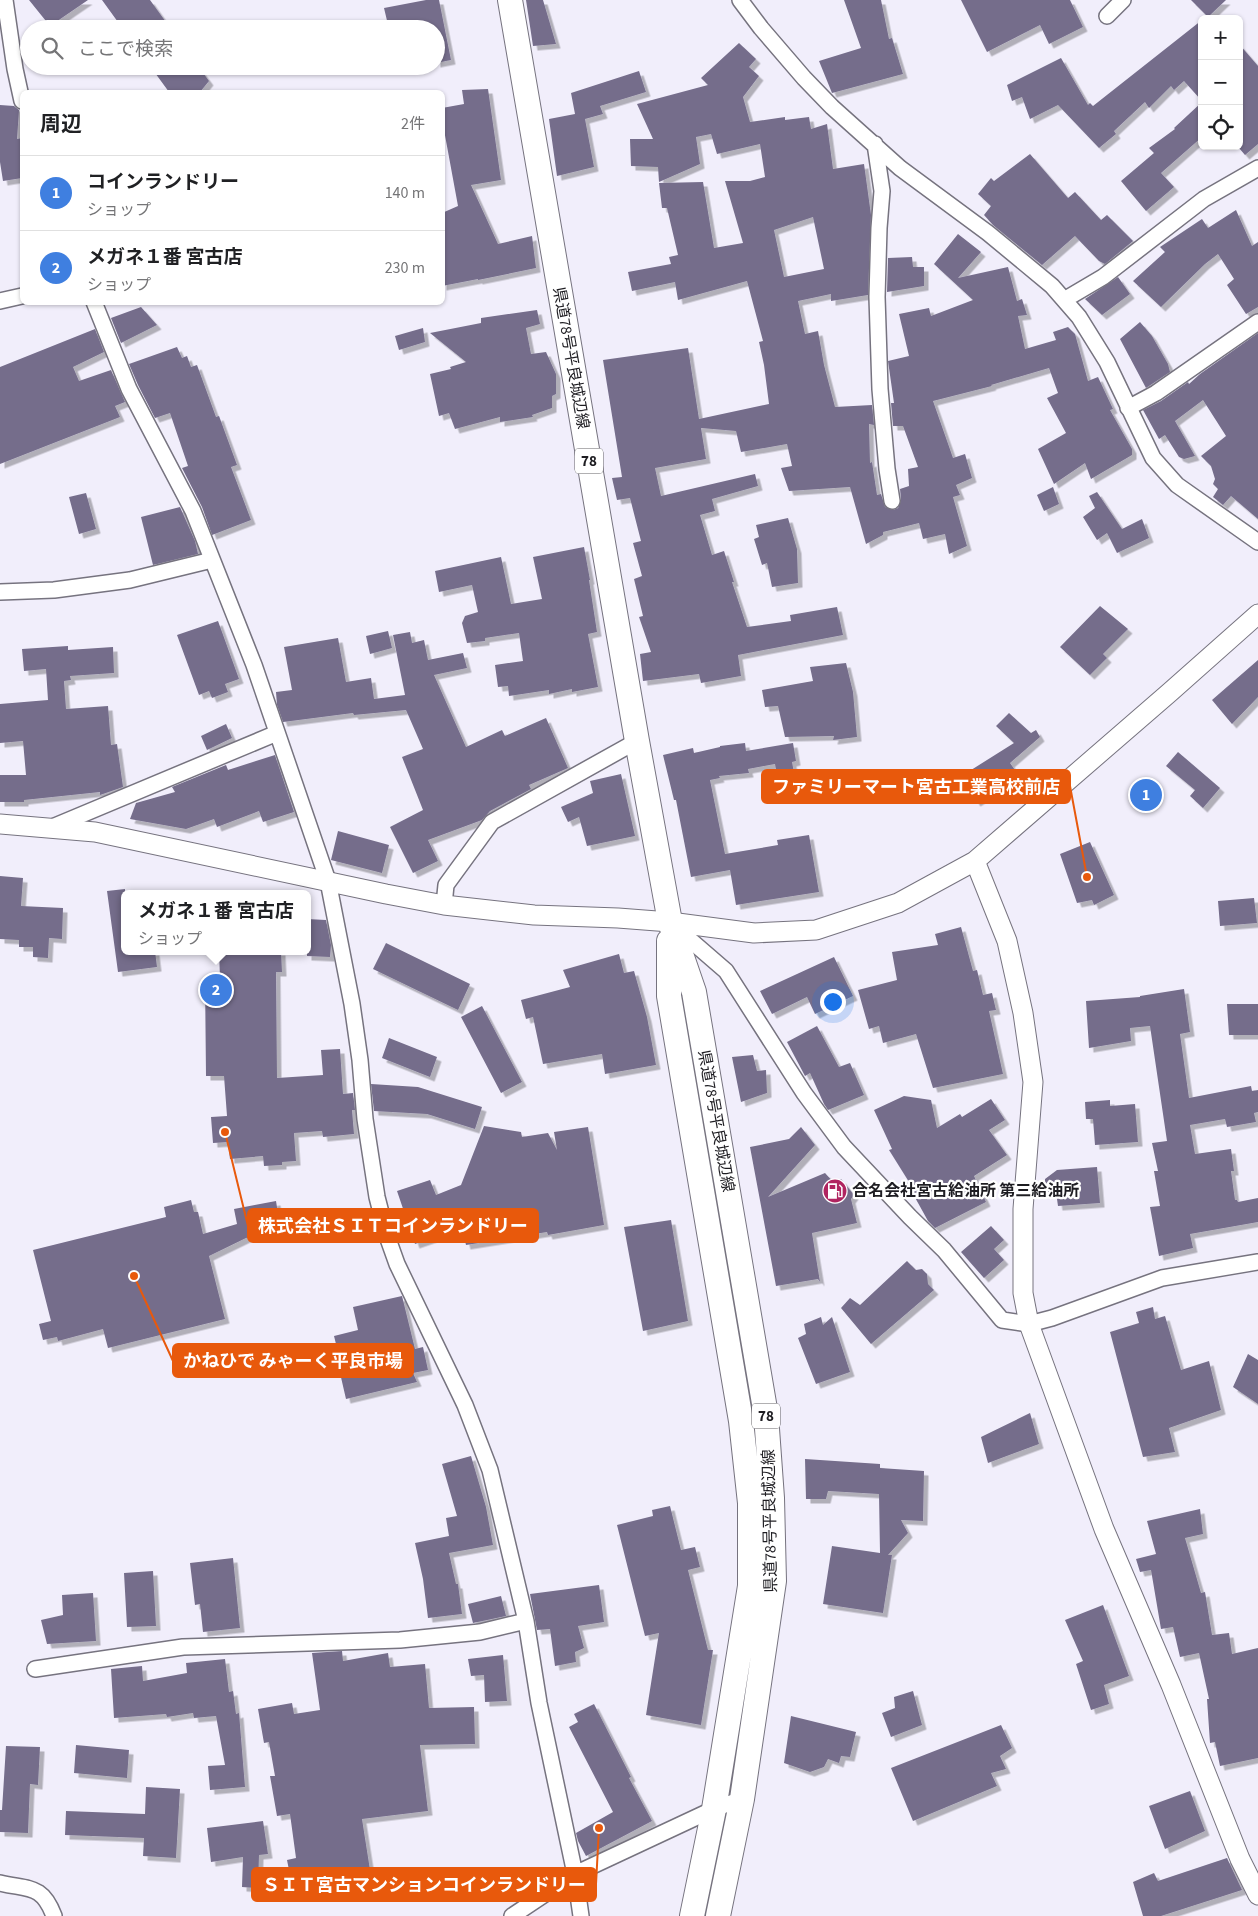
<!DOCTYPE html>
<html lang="ja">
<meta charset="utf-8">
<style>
body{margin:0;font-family:"Source Sans 3","Noto Sans JP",sans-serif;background:#f2f2f2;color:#202124}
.controls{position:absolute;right:15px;top:15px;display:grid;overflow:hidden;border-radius:8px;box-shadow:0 1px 4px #0004}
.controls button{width:45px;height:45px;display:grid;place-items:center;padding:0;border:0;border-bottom:1px solid #e0e0e0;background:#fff;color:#202124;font:25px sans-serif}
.you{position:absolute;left:832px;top:1001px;width:18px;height:18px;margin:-12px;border:4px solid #fff;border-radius:50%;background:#1a73e8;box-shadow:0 0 0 8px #1a73e833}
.badge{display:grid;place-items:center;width:32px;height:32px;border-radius:50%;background:#b02460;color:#fff;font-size:16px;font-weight:700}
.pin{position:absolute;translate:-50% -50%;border:2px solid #fff;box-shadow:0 1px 5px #0006}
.popup{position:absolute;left:121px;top:890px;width:190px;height:65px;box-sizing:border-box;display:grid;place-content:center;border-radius:8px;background:#fff;filter:drop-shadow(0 1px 4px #0005);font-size:16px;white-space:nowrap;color:#757577}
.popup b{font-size:19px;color:#202124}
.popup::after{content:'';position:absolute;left:50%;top:100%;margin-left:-10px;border:10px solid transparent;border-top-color:#fff}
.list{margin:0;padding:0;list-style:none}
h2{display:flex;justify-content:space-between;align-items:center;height:65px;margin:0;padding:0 20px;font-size:21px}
h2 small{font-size:16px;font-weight:400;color:#757577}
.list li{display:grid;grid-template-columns:32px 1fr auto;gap:15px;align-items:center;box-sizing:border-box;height:75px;padding:0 20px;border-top:1px solid #e0e0e0}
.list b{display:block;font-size:19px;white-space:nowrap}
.list p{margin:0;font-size:16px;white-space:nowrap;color:#757577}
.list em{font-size:16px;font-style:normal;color:#757577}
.icon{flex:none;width:28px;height:28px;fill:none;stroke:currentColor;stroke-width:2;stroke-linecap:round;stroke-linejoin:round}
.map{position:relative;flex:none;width:1258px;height:1916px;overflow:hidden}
.search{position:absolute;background:#fff;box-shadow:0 1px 4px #0004;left:20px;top:20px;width:425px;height:55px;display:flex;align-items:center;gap:12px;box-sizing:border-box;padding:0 18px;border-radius:28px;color:#757577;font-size:19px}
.panel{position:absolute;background:#fff;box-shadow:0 1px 4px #0004;left:20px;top:90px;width:425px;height:215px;border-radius:8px}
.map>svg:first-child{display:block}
.building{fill:#756d8b;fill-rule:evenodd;filter:url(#shadow)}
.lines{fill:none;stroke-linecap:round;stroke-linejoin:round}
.minor-casing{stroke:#76737f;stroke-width:18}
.tertiary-casing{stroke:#76737f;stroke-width:21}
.primary-casing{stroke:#76737f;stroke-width:26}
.minor{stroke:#fff;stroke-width:15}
.tertiary{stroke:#fff;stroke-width:19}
.primary{stroke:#fff;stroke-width:24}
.labels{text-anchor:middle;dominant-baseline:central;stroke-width:4.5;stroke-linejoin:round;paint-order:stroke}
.shield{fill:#fff;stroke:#626164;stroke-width:1}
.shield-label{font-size:15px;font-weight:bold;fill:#1e1d22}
.street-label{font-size:16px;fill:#1e1d22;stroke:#fff}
.poi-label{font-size:16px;font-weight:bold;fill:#1e1d22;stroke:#fff;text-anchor:start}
.leader{fill:none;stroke:#e8590c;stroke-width:2}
.callout-dot{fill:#e8590c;stroke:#fff;stroke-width:2}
.callout{fill:#e8590c;stroke:#e8590c;stroke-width:2}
.callout-label{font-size:18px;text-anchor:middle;font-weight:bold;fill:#fff}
</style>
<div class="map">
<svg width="1258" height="1916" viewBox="0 0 1258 1916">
<defs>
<filter id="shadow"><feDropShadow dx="4.5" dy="4.5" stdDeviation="0" flood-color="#0004"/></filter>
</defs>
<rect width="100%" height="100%" fill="#f1eefb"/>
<path class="building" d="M29 0H88L50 26Z
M102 0H150L171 29H123Z
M426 0H439L451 60 436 63V29H389L384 8Z
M526 0H543L556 44 533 46Z
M844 0H881L889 39 892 38 903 74 832 93 819 61 861 48Z
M961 0H1070L1083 27 1049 44 1040 25 987 52Z
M1191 0H1226L1208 17Z
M1202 20V101L1184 81 1174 90 1171 86 1149 108 1145 102 1114 131 1116 134 1099 148 1058 105 1030 119 1022 97 1012 101 1007 85 1061 58 1088 105 1090 103 1093 106Z
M739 43 756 59 749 67 759 76 743 97 750 122 785 117V120L809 117 811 129 827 124 833 169 864 164 871 215 868 295 831 301V294L798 301 805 334 818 331 824 365 835 407 872 405 874 425 869 424 870 463 872 462 877 495 881 494 885 507 893 510 898 508 901 500 900 489 909 486 908 469 918 467 903 426H893L891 403H894L888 361 909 356 899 314 929 308 931 316 973 300 934 264 958 234 981 252 958 278 1008 267 1017 301 1022 299 1027 315 1018 316 1025 349 1056 340 1053 332 1068 327 1075 334 1088 381 1098 377 1113 409 1110 410 1132 449V455L1091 479 1085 463 1054 484 1038 449 1066 433 1047 398 1058 393 1049 368 991 385 992 386 933 401 953 458 965 454 972 478 956 485 960 495 953 497 967 546 949 554 945 534 923 539 919 523 883 532V535L866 544 850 487 789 491 781 468 792 466 787 444 741 452 736 431 701 428 706 459 655 468 661 496 755 474 758 486 712 499 715 511 700 515 712 555 724 551 734 582H732L747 627 791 621 790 615 837 607 843 635 738 655 741 676 701 683 699 674 643 681 640 654 651 652 639 617 643 616 634 579 642 576 633 543 641 541 630 498 617 500 612 478 622 477 603 360 688 348 699 419 769 404 764 365 759 342 763 341 747 281 678 300 675 282 632 291 628 272 671 264 669 257 678 255 667 208H662L659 183 703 182 714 248 743 243 725 181H750L765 177 760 144 717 154 711 134 696 137 700 164 659 182 658 167 631 166 630 139H653L637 104 708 85 701 78ZM813 217 824 269 784 277 774 230Z
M1239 44 1258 66V144L1245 155 1239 148Z
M150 66H198L209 81 200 92H169Z
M639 71 646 92 600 106 603 114 585 119 594 167 557 176 549 119 575 114 571 93Z
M488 89 501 180 471 185 498 244 532 236 536 268 478 280V279L442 286V213L458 206 442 119V108L464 104 462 90Z
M1202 102V137L1161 173 1174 187 1146 211 1121 181 1154 153 1149 148 1175 129 1174 128Z
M0 105 14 106 19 110 17 139 22 138V178L3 181 0 162Z
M1030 154 1068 198 1075 192 1101 220 1107 215 1133 241 1105 264 1099 261 1075 236 1042 265 993 225 984 215 991 206 978 194 991 178 994 181Z
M1236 210 1252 246 1258 242V307L1246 314 1227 285 1234 279 1218 254 1205 264 1161 307 1133 281 1165 252 1160 247 1202 219 1208 228Z
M912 257 913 267H924V286L887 292 888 258Z
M1118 277 1130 294 1102 315 1085 299Z
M141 307 157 325 121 343 111 318Z
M537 310 540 324 526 328 531 354 546 352 556 374V394L552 396V408L532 415 533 417 500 422V417L455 429 449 413 439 416 430 374 451 369 450 367 466 362 430 333 481 323V318Z
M1140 322 1152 336 1168 364 1170 372 1146 388 1120 339Z
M423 328 425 342 399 350 395 336Z
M95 329 104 352 73 367 79 381 111 370 125 402 115 406 120 417 0 464V367Z
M1258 333V519L1231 496 1223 505 1213 497 1218 489 1213 484 1215 479 1211 466 1201 456 1226 436 1203 400 1175 421 1195 456 1184 459 1179 457 1165 435 1159 439 1143 410 1161 401 1188 382 1189 384 1200 374Z
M177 347 182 358 187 356 191 367 197 365 216 417 219 416 237 465 231 467 251 520 212 535 202 507 182 468 188 466 170 413 155 418 138 385 129 364Z
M1053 487 1059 504 1044 511 1037 495Z
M1097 492 1122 529 1142 519 1149 538 1117 553 1107 533 1097 540 1083 517 1095 508 1089 496Z
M86 493 96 529 79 534 69 497Z
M180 507 195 541 198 554 153 565 141 517Z
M788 518 797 549 798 583 772 587 767 563 762 565 754 539 759 537 756 525Z
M584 547 590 580H589L597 632 588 634 598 687 572 692V689L549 694V690L509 696 508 686 498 687 495 665 523 661 519 633 485 638V641L467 643 462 623 465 616 478 612 472 585 439 592 435 571 501 557 511 604 542 599 533 557Z
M1100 606 1128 629 1103 654 1107 658 1090 675 1060 647Z
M218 621 239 679 225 684 228 692 212 698 209 691 199 695 177 635Z
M388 631 392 648 370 654 366 636Z
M410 632 412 643 424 640 428 660 463 653 467 668 434 675 466 747 502 730 505 736 546 718 568 768 529 785 531 789 490 811 482 820 428 840 438 861 413 873 390 827 423 810 402 757 423 749 406 710 354 715 353 713 283 722 277 705 276 692 292 690 284 647 338 638 346 682 371 678 374 699 405 695 393 635Z
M68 646V650L113 647 114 673 70 676 71 680 64 681 66 709 108 706 111 745 117 744 123 787 100 795V792L24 800V802H0V775H26L23 741 0 743V704L48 700 46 669 24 671 22 649Z
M1258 660V697L1232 724 1212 700Z
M846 663 853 692 857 737 833 740 834 736 785 737 778 706 765 707 762 690 813 681 810 667Z
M1009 713 1031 733 1036 730 1040 737 1010 763 1019 776 976 802 960 777 1014 743 996 726Z
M226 724 232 738 207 750 201 736Z
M745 743 746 751 793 743 796 761 792 762 795 778 778 781 775 764 748 769 749 773 719 776 720 778 710 780 725 854 778 845 777 840 809 835 819 892 736 905 730 870 691 877 676 800H674L663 755 693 748 694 753 720 747V746Z
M1178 752 1220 788 1203 808 1190 796 1195 790 1166 766Z
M275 755 294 812 263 822 259 811 217 827 214 819 186 829 130 819 136 803 175 792 172 787 226 765 228 770Z
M621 774 635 836 587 846 579 817 568 822 561 807 593 793 590 781Z
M338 831 389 845 382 873 331 860Z
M1090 842 1114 895 1094 905 1092 900 1077 903 1060 854Z
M0 876 23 878 21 906 63 908 62 939 49 938 48 958 33 957V947H19V940L0 939Z
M125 889V951H155L157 967 118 972 107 891Z
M1254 898 1257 923 1220 926 1218 901Z
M307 919 326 920 331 945 330 957 307 956Z
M961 927 973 971 977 970 983 995 992 993 996 1010 989 1011 1003 1074 933 1088 916 1034 883 1043 879 1026 869 1029 858 990 897 980 892 952 938 945 935 934Z
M386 943 470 984 458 1010 373 969Z
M219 951H281L282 972H276L277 1078 323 1075 321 1050 340 1049 343 1094 353 1093 355 1110H352L354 1134 323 1137 322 1131 294 1133 296 1161 282 1162V1165L264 1166 263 1156 230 1159 228 1142 213 1143 211 1117 227 1116 224 1076H206L205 978H220Z
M619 954 624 973 634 971 647 1017 656 1065 605 1074 602 1054 543 1064 533 1017 526 1019 521 1000 570 987 563 970Z
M834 957 853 996 815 1014 807 997 772 1014 760 991Z
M1184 989 1190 1032 1180 1034 1189 1098 1251 1086 1252 1091 1258 1090V1112L1254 1113 1256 1122 1227 1127 1225 1119 1190 1125 1195 1154 1231 1149 1234 1171H1231L1235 1200H1237L1238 1202 1258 1198V1222L1190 1234 1193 1248 1159 1256 1150 1207 1160 1206 1154 1171H1158L1152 1143 1167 1141 1150 1026 1130 1028 1131 1041 1089 1048 1086 1001 1140 997V996Z
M1227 1004H1258V1035H1229Z
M482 1006 522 1082 501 1093 461 1017Z
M817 1026 839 1067 850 1063 864 1095 828 1110 824 1104 810 1073 805 1076 787 1042Z
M389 1038 437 1057 430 1077 382 1058Z
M753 1055 757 1071 766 1070 767 1093 741 1102 732 1057Z
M371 1084 418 1087 482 1107 475 1129 427 1114 374 1111Z
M904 1096 931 1100 937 1128 960 1114 962 1117 991 1099 1005 1120 989 1130 1007 1155 974 1176 986 1202 935 1228 928 1221 907 1183 909 1182 889 1150 892 1149 874 1110Z
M1110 1100V1106L1135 1104 1138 1142 1095 1145 1093 1119H1086L1085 1102Z
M484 1126 521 1132 522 1137 548 1133 557 1150 554 1132 588 1127 604 1225 548 1235 547 1232 466 1245 462 1228 415 1244 397 1191 430 1180 436 1195 461 1185Z
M801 1127 815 1145 768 1197 825 1173 836 1185 841 1179 854 1195 851 1199 857 1223 812 1233 820 1282 818 1279 776 1286 750 1147 789 1139Z
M1097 1167 1100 1203 1058 1206 1056 1192H1045V1179L1057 1170Z
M191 1200 194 1212H198L203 1234 237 1224 234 1209 276 1201 281 1232 246 1238 209 1256 225 1319 108 1348 103 1329 58 1341 57 1337 43 1340 39 1324 51 1321 33 1250 166 1217 164 1207Z
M671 1220 688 1321 643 1331 624 1227Z
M991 1226 1004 1240 994 1249 1004 1260 984 1278 961 1252Z
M907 1261 916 1270 922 1269 927 1274 928 1284 934 1290 871 1344 841 1308 850 1298 860 1305Z
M402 1296 415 1349 423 1347 428 1370 413 1373 417 1382 346 1399 337 1360H340L334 1336 358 1330 353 1307Z
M1153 1307 1155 1319 1165 1316 1181 1370 1209 1361 1221 1410 1169 1428 1175 1452 1143 1457 1110 1332 1139 1323 1136 1312Z
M821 1317 823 1325 832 1317 850 1372 816 1384 798 1338 806 1334 804 1324Z
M1248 1354 1258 1360V1404L1233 1387Z
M1030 1413 1039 1444 988 1463 981 1437Z
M471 1456 486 1507 493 1545 449 1553 456 1584H458L462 1614 428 1618 423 1579 415 1543 449 1536 446 1518 457 1516 442 1464Z
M805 1459 880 1464V1468L924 1471 923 1521 901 1520 908 1533 888 1555H892L883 1613 823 1604 832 1546 880 1553 879 1494 828 1491 826 1499H806Z
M670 1506 681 1550 695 1547 700 1567 688 1570 708 1650H713L701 1725 646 1715 659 1633 645 1636 617 1525 653 1516 652 1510Z
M1200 1509 1203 1534 1185 1538 1201 1593 1205 1592 1212 1635 1229 1633 1232 1654 1258 1648V1758L1220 1766 1215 1742 1210 1743 1207 1699H1209L1199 1653 1180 1657 1173 1627 1161 1629 1151 1570 1140 1572 1136 1559 1156 1554 1147 1521Z
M233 1558 240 1628 203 1632 200 1604 195 1605 190 1563Z
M153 1571 156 1626 127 1627 124 1573Z
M599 1585 604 1622 578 1626 584 1648 575 1652 576 1662 555 1666 550 1629 537 1630 530 1594Z
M93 1593 96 1641 47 1644 41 1620 63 1615 62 1595Z
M501 1596 506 1616 473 1623 468 1604Z
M1103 1605 1129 1676 1104 1685 1109 1704 1091 1710 1076 1664 1083 1661 1065 1620Z
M342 1651 343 1661 388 1653 390 1667 425 1664 429 1708 474 1707 475 1744 420 1745 428 1811 362 1819 373 1889 351 1893 293 1890 287 1860 296 1858 290 1814 277 1816 270 1776H275L269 1742 264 1743 258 1709 292 1703 294 1714 320 1710 312 1653Z
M503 1655 507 1701 485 1702 484 1675 471 1676 468 1659Z
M225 1659 229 1692 233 1691 236 1714 239 1713 245 1787 210 1790 208 1766 225 1765 216 1716 194 1718 193 1713 167 1717 166 1714 114 1718 111 1669 142 1666 143 1681 187 1673 186 1663Z
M913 1691 922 1725 891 1737 882 1713 895 1708 894 1697Z
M594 1704 631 1777 629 1778 652 1821 586 1856 578 1841 576 1833 613 1812 569 1727 578 1722 574 1714Z
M791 1716 856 1732 850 1757 841 1756 839 1763 828 1759 824 1767 810 1772 784 1763Z
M1001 1725 1012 1748 1000 1756 1006 1769 991 1773 997 1786 913 1821 891 1768Z
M76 1745 129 1750 127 1778 74 1773Z
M6 1746 40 1747 38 1785 30 1784 28 1833 0 1832V1810H2Z
M146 1787 180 1789 176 1858 143 1856 144 1838 65 1835 66 1811 145 1814Z
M1190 1791 1205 1831 1165 1849 1149 1806Z
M263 1821 268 1854 259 1855 258 1888 242 1887 243 1857 211 1862 207 1828Z
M1227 1858 1242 1890 1161 1916H1143L1133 1882 1154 1873 1158 1881Z"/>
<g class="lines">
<defs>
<path id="minor" d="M5 0 15 69 22 101
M740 0 761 28 804 78 832 107 900 168 988 233 1052 286 1079 317 1107 362 1153 458 1177 485 1258 542
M1107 16 1123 0
M875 144 882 191 879 228 877 297 880 389 887 469 892 501
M1064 300 1103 277 1204 199 1258 168
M0 301 22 296
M94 302 129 389 193 511 254 665 328 881 352 1004 360 1060 365 1119 377 1197 387 1236 397 1264 465 1405 490 1470 526 1621 539 1703 575 1874 581 1916
M1128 408 1156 393 1258 322
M0 592 54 590 130 580 212 560
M50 828 277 733
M444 905 446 885 492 822 637 741
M674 926 726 971 804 1093 844 1147 910 1217 944 1250 1002 1320 1029 1324 1052 1318 1162 1278 1258 1262
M35 1669 183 1647 400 1640 480 1632 526 1621
M0 1883C29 1890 42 1884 54 1916
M512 1916 575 1874 714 1809 742 1799"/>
<path id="tertiary" d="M0 824 95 832 386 894 444 905 534 915 618 918 670 922 754 933 816 930 898 903 975 861 1169 693 1258 614
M975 861 1007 941 1023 1013 1033 1082 1023 1209V1293L1029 1324 1104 1529 1171 1685 1240 1859 1258 1895"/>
<path id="primary" d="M510 0 637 741 670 922 694 992 766 1415 772 1498 774 1581 742 1799 718 1916
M669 941V996L741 1421 750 1503V1586L714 1809 692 1916"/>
</defs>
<use href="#minor" class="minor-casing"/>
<use href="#tertiary" class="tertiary-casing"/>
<use href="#primary" class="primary-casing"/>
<use href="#minor" class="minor"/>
<use href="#tertiary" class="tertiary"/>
<use href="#primary" class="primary"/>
</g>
<defs>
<symbol id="fuel-disc" viewBox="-11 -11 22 22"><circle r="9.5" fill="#b02460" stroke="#fff"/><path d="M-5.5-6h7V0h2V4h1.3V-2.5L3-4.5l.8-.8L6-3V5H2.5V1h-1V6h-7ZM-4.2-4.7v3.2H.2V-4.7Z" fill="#fff"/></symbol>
</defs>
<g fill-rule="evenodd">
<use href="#fuel-disc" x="821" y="1177" width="28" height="28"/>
</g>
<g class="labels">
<g class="shield">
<rect x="575" y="448.5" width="28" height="25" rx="4"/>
<rect x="752" y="1403.5" width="28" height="25" rx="4"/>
</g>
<g class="shield-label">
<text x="589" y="461">78</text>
<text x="766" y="1416">78</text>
</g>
<g class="street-label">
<text transform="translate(571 358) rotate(80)">県道78号平良城辺線</text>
<text transform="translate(716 1121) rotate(80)">県道78号平良城辺線</text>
<text transform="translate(770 1521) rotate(-91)">県道78号平良城辺線</text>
</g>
<g class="poi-label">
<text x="852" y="1191">合名会社宮古給油所 第三給油所</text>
</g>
</g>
<path class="leader" d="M1087 877L1070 786M225 1132L248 1226M134 1276L173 1361M599 1828L596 1884"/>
<g class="callout-dot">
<circle cx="1087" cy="877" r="5"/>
<circle cx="225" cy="1132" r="5"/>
<circle cx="134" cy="1276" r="5"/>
<circle cx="599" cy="1828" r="5"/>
</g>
<g class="callout">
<rect x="762" y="770" width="308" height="33" rx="5"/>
<rect x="248" y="1209" width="290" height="33" rx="5"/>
<rect x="173" y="1344" width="240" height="33" rx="5"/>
<rect x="252" y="1868" width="344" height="33" rx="5"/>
</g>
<g class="callout-label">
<text x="916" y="793">ファミリーマート宮古工業高校前店</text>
<text x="393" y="1232">株式会社ＳＩＴコインランドリー</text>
<text x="293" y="1367">かねひで みゃーく平良市場</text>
<text x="424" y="1891">ＳＩＴ宮古マンションコインランドリー</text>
</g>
</svg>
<div class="controls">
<button>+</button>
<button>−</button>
<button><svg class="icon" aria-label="locate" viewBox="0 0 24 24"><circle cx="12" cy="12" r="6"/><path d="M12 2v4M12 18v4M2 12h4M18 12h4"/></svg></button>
</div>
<div class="you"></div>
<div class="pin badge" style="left:1146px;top:795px;background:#3f7fe0">1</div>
<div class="pin badge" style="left:216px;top:990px;background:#3f7fe0">2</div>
<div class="popup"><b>メガネ１番 宮古店</b>ショップ</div>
<div class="search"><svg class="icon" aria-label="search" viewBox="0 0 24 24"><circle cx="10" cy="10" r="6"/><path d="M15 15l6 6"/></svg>ここで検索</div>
<section class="panel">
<h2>周辺<small>2件</small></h2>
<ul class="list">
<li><span class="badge" style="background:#3f7fe0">1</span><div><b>コインランドリー</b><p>ショップ</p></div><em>140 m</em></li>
<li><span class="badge" style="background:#3f7fe0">2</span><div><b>メガネ１番 宮古店</b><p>ショップ</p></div><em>230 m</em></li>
</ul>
</section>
</div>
